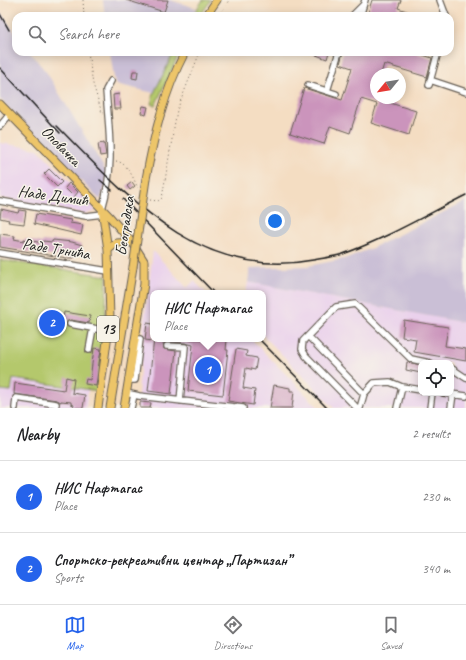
<!DOCTYPE html>
<meta charset="utf-8">
<style>
body{margin:0;font-family:Caveat,sans-serif;background:#f6f6f6;color:#202124}
.controls{position:absolute;right:12px;bottom:12px;display:grid;overflow:hidden;border-radius:8px;box-shadow:0 2px 10px #0003}
.controls button{width:36px;height:36px;display:grid;place-items:center;padding:0;border:0;border-bottom:1px solid #e0e0e0;background:#fff;color:#202124;font:20px sans-serif}
.compass{position:absolute;left:370px;top:68px;width:36px;height:36px;border-radius:50%;background:#fff;box-shadow:0 2px 10px #0003;rotate:240deg}
.you{position:absolute;left:275px;top:221px;width:14px;height:14px;margin:-10px;border:3px solid #fff;border-radius:50%;background:#1a73e8;box-shadow:0 0 0 6px #1a73e833}
.badge{display:grid;place-items:center;width:26px;height:26px;border-radius:50%;background:#2563eb;color:#fff;font-size:13px;font-weight:700}
.pin{position:absolute;translate:-50% -50%;border:2px solid #fff;box-shadow:0 1px 4px #0006}
.popup{position:absolute;left:150px;top:290px;width:116px;height:52px;box-sizing:border-box;display:grid;place-content:center;border-radius:8px;background:#fff;filter:drop-shadow(0 1px 3px #0005);font-size:13px;white-space:nowrap;color:#757577}
.popup b{font-size:15px;color:#202124}
.popup::after{content:'';position:absolute;left:50%;top:100%;margin-left:-8px;border:8px solid transparent;border-top-color:#fff}
.list{margin:0;padding:0;list-style:none}
h2{display:flex;justify-content:space-between;align-items:center;height:52px;margin:0;padding:0 16px;font-size:17px}
h2 small{font-size:13px;font-weight:400;color:#757577}
.list li{display:grid;grid-template-columns:26px 1fr auto;gap:12px;align-items:center;box-sizing:border-box;height:72px;padding:0 16px;border-top:1px solid #e0e0e0}
.list b{display:block;font-size:15px;white-space:nowrap}
.list p{margin:0;font-size:13px;white-space:nowrap;color:#757577}
.list em{font-size:13px;font-style:normal;color:#757577}
.icon{flex:none;width:22px;height:22px;fill:none;stroke:currentColor;stroke-width:2;stroke-linecap:round;stroke-linejoin:round}
.map{position:relative;flex:none;width:466px;height:408px;overflow:hidden}
.search{position:absolute;background:#fff;box-shadow:0 2px 10px #0003;left:12px;right:12px;top:12px;height:44px;display:flex;align-items:center;gap:10px;box-sizing:border-box;padding:0 14px;border-radius:12px;color:#757577;font-size:15px}
.sheet{height:196px;background:#fff}
nav{display:flex;justify-content:space-around;align-items:center;box-sizing:border-box;height:56px;border-top:1px solid #e0e0e0;background:#fff;font-size:11px;color:#757577}
nav a{display:grid;justify-items:center;gap:2px}
nav .on{color:#2563eb}
.map>svg:first-child{display:block}
.built{fill:#ead1ec;fill-rule:evenodd}
.industrial{fill:#cabfd6}
.green{fill:#b4c86c;stroke:#687244}
.building{fill:#cb94bc}
.lines{fill:none;stroke-linecap:round;stroke-linejoin:round}
.minor-casing{stroke:#686056;stroke-width:8}
.major-casing{stroke:#686056;stroke-width:9}
.path{stroke:#686056;stroke-width:1;stroke-dasharray:1 3;stroke-linecap:butt}
.minor{stroke:#fff;stroke-width:5.5}
.major{stroke:#edc569;stroke-width:7}
.rail{stroke:#1c1c1c;stroke-width:1.5}
.major-bridge-casing{stroke:#686056;stroke-width:9;stroke-linecap:butt}
.major-bridge{stroke:#edc569;stroke-width:7}
.labels{text-anchor:middle;dominant-baseline:central;stroke-width:3;stroke-linejoin:round;paint-order:stroke}
.shield{fill:#f7f3e8;stroke:#5e5c59;stroke-width:1}
.shield-label{font-size:15px;font-weight:bold;fill:#1c1c1c}
.street-label{font-size:16px;fill:#1c1c1c;stroke:#f7f3e8}
</style>
<div class="map">
<svg width="466" height="408" viewBox="0 0 466 408">
<rect width="100%" height="100%" fill="#f7f3e8"/>
<filter id="ink" filterUnits="userSpaceOnUse"><feTurbulence type="fractalNoise" baseFrequency=".025" numOctaves="2"/><feDisplacementMap in="SourceGraphic" scale="8" xChannelSelector="R" yChannelSelector="G"/><feConvolveMatrix kernelMatrix="1 2 1 2 8 2 1 2 1" color-interpolation-filters="sRGB"/></filter>
<filter id="wash" filterUnits="userSpaceOnUse"><feTurbulence type="fractalNoise" baseFrequency=".012" numOctaves="4" result="noise"/><feDisplacementMap in="SourceGraphic" scale="16" xChannelSelector="R" yChannelSelector="G"/><feGaussianBlur stdDeviation="0.9" result="paint"/><feColorMatrix in="noise" values="0 0 0 0 0 0 0 0 0 0 0 0 0 0 0 0 0 1.4 0 .05"/><feComposite in="paint" operator="in"/></filter>
<g filter="url(#wash)">
<rect width="100%" height="100%" fill="#f4ddc2"/>
<path class="built" d="M0 143 38 149 93 205 96 211 85 214 0 198Z
M153 251 187 288 194 281 206 293H153V339H251L319 408H137L144 322Z
M248 282 466 323V408H334L263 335V293H246ZM421 363H451V393H421Z
M12 379 88 390 86 408H0V390L11 391Z"/>
<path class="industrial" d="M103 0H170L196 8 192 16H105Z
M0 12 16 34V52H30L47 73 107 173 106 185 100 200 0 99Z
M110 52H174L154 93 115 84Z
M466 201V323L248 282 250 268 308 266 344 259 370 249Z"/>
<path class="green" d="M203 0H211L200 16H192Z
M174 52H180L155 106 151 104 154 93Z
M0 260 107 276C106 315 103 353 98 391L13 379 11 391 0 390Z"/>
<g id="blocks">
<path class="building" d="M126 0H168L164 12Z
M372 0H401L398 8 421 16H367Z
M308 52H329L327 59Z
M343 52H414L432 58 427 77 384 64 381 74H376L374 98 416 111 409 135 371 123 377 104 361 99 350 133 330 126 324 144 290 133 304 88 342 100 352 68 340 64Z
M133 71H138L137 79 132 78Z
M119 94 121 109H114L113 95Z
M143 106 148 107 146 115 141 113Z
M104 143 106 155 100 156 98 144Z
M49 169 62 182 57 187 44 174Z
M132 182 135 186 130 190 127 186Z
M69 183 78 192 74 197 65 188Z
M1 209 18 213 19 210 26 211 24 224 8 222 9 220 0 218Z
M36 214 71 220 70 223 83 225 81 235 34 224Z
M0 234 15 236 14 239 24 241V239L42 243 43 241 52 242 53 240 72 242 82 245 80 254 75 253 74 258H67L0 247Z
M64 312 90 316 89 323 70 320 66 324 62 323Z
M404 320 448 327 445 346 466 349V361L414 352 416 339 402 337Z
M147 323 153 324V341L145 340Z
M154 339H227L226 350H228L223 395 188 391 193 345 185 343 167 342 163 344 164 349 176 351 171 394 148 391Z
M94 348 101 349 96 386 85 384 86 379 90 380Z
M236 349 247 351 246 356 257 358 255 370 246 368 243 388 255 390 253 405 228 401Z
M407 362 421 365V373L406 370Z
M66 377 74 379 72 393 85 395 83 408H73L74 405 71 404V402L61 401V402L57 400 14 394 15 383 64 390Z
M274 385 290 388V391H294L292 408H270Z
M140 402 151 403 150 408H140Z"/>
</g>
</g>
<g filter="url(#ink)">
<use href="#blocks" fill-opacity="0" stroke="#686056" stroke-width="1"/>
<g class="lines">
<defs>
<path id="minor" d="M440 0 446 16
M352 16 363 5
M360 16 365 0
M430 80 466 92
M308 85 336 94
M429 85 438 52
M327 91 339 52
M0 126 10 114
M0 201 86 216 103 214
M102 209C115 166 109 133 106 90L111 81
M0 253 108 271
M70 324 108 331
M308 336 364 394
M167 346 185 347 180 401
M89 350 93 328
M451 368 466 378
M129 380H135L140 339
M126 393 139 396 243 408
M443 393 466 396
M15 408 16 398 56 404 55 408
M131 408 134 395
M357 408 306 356 302 349 303 341 336 307 355 304 411 359 430 363
M360 408 364 394 374 383 390 382 402 387 421 390
M397 408 402 387
M430 408 432 393
M451 408 453 394"/>
<path id="major" d="M206 16 217 0
M0 104 110 217 134 245 144 261V284L124 408
M146 179C154 135 164 92 185 52
M108 250 116 243 132 242
M98 408 110 319 108 250 102 209
M110 408 133 267"/>
</defs>
<use href="#minor" class="minor-casing"/>
<use href="#major" class="major-casing"/>
<path class="path" d="M83 0 84 16
M219 16 229 0
M88 52 93 84 102 113
M116 161C128 163 133 178 138 188
M150 200 158 201 162 198 177 110 200 52"/>
<use href="#minor" class="minor"/>
<use href="#major" class="major"/>
<path class="rail" d="M0 14 9 30
M0 68 60 133
M57 126C128 198 201 281 313 260 323 258 334 257 343 254 385 239 426 215 466 195
M100 180 112 190
M123 199 214 293
M259 339 327 408"/>
<defs>
<path id="major-bridge" d="M133 267 146 179"/>
</defs>
<use href="#major-bridge" class="major-bridge-casing"/>
<use href="#major-bridge" class="major-bridge"/>
</g>
</g>
<g class="labels">
<rect class="shield" x="97" y="316" width="22" height="26" rx="3"/>
<g class="shield-label">
<text x="108" y="329">13</text>
</g>
<g class="street-label">
<text transform="translate(61 146) rotate(46)">Оповачка</text>
<text transform="translate(53 196) rotate(8)">Наде Димић</text>
<text transform="translate(125 226) rotate(-82)">Београдска</text>
<text transform="translate(56 249) rotate(9)">Раде Трнића</text>
</g>
</g>
</svg>
<div class="controls">
<button><svg class="icon" aria-label="locate" viewBox="0 0 24 24"><circle cx="12" cy="12" r="6"/><path d="M12 2v4M12 18v4M2 12h4M18 12h4"/></svg></button>
</div>
<svg class="compass" viewBox="-18 -18 36 36"><path d="M0-13l5 13h-10z" fill="#e53935"/><path d="M0 13l5-13h-10z" fill="#757577"/></svg>
<div class="you"></div>
<div class="pin badge" style="left:208px;top:370px">1</div>
<div class="popup"><b>НИС Нафтагас</b>Place</div>
<div class="pin badge" style="left:52px;top:323px">2</div>
<div class="search"><svg class="icon" aria-label="search" viewBox="0 0 24 24"><circle cx="10" cy="10" r="6"/><path d="M15 15l6 6"/></svg>Search here</div>
</div>
<section class="sheet">
<h2>Nearby<small>2 results</small></h2>
<ul class="list">
<li><span class="badge">1</span><div><b>НИС Нафтагас</b><p>Place</p></div><em>230 m</em></li>
<li><span class="badge">2</span><div><b>Спортско-рекреативни центар „Партизан”</b><p>Sports</p></div><em>340 m</em></li>
</ul>
</section>
<nav>
<a class="on"><svg class="icon" aria-label="map" viewBox="0 0 24 24"><path d="M3 6l6-2 6 2 6-2v14l-6 2-6-2-6 2zM9 4v14M15 6v14"/></svg>Map</a>
<a><svg class="icon" aria-label="directions" viewBox="0 0 24 24"><path d="M12 3l9 9-9 9-9-9zM9 14v-3h6M13 9l2 2-2 2"/></svg>Directions</a>
<a><svg class="icon" aria-label="saved" viewBox="0 0 24 24"><path d="M7 4h10v16l-5-4-5 4z"/></svg>Saved</a>
</nav>
